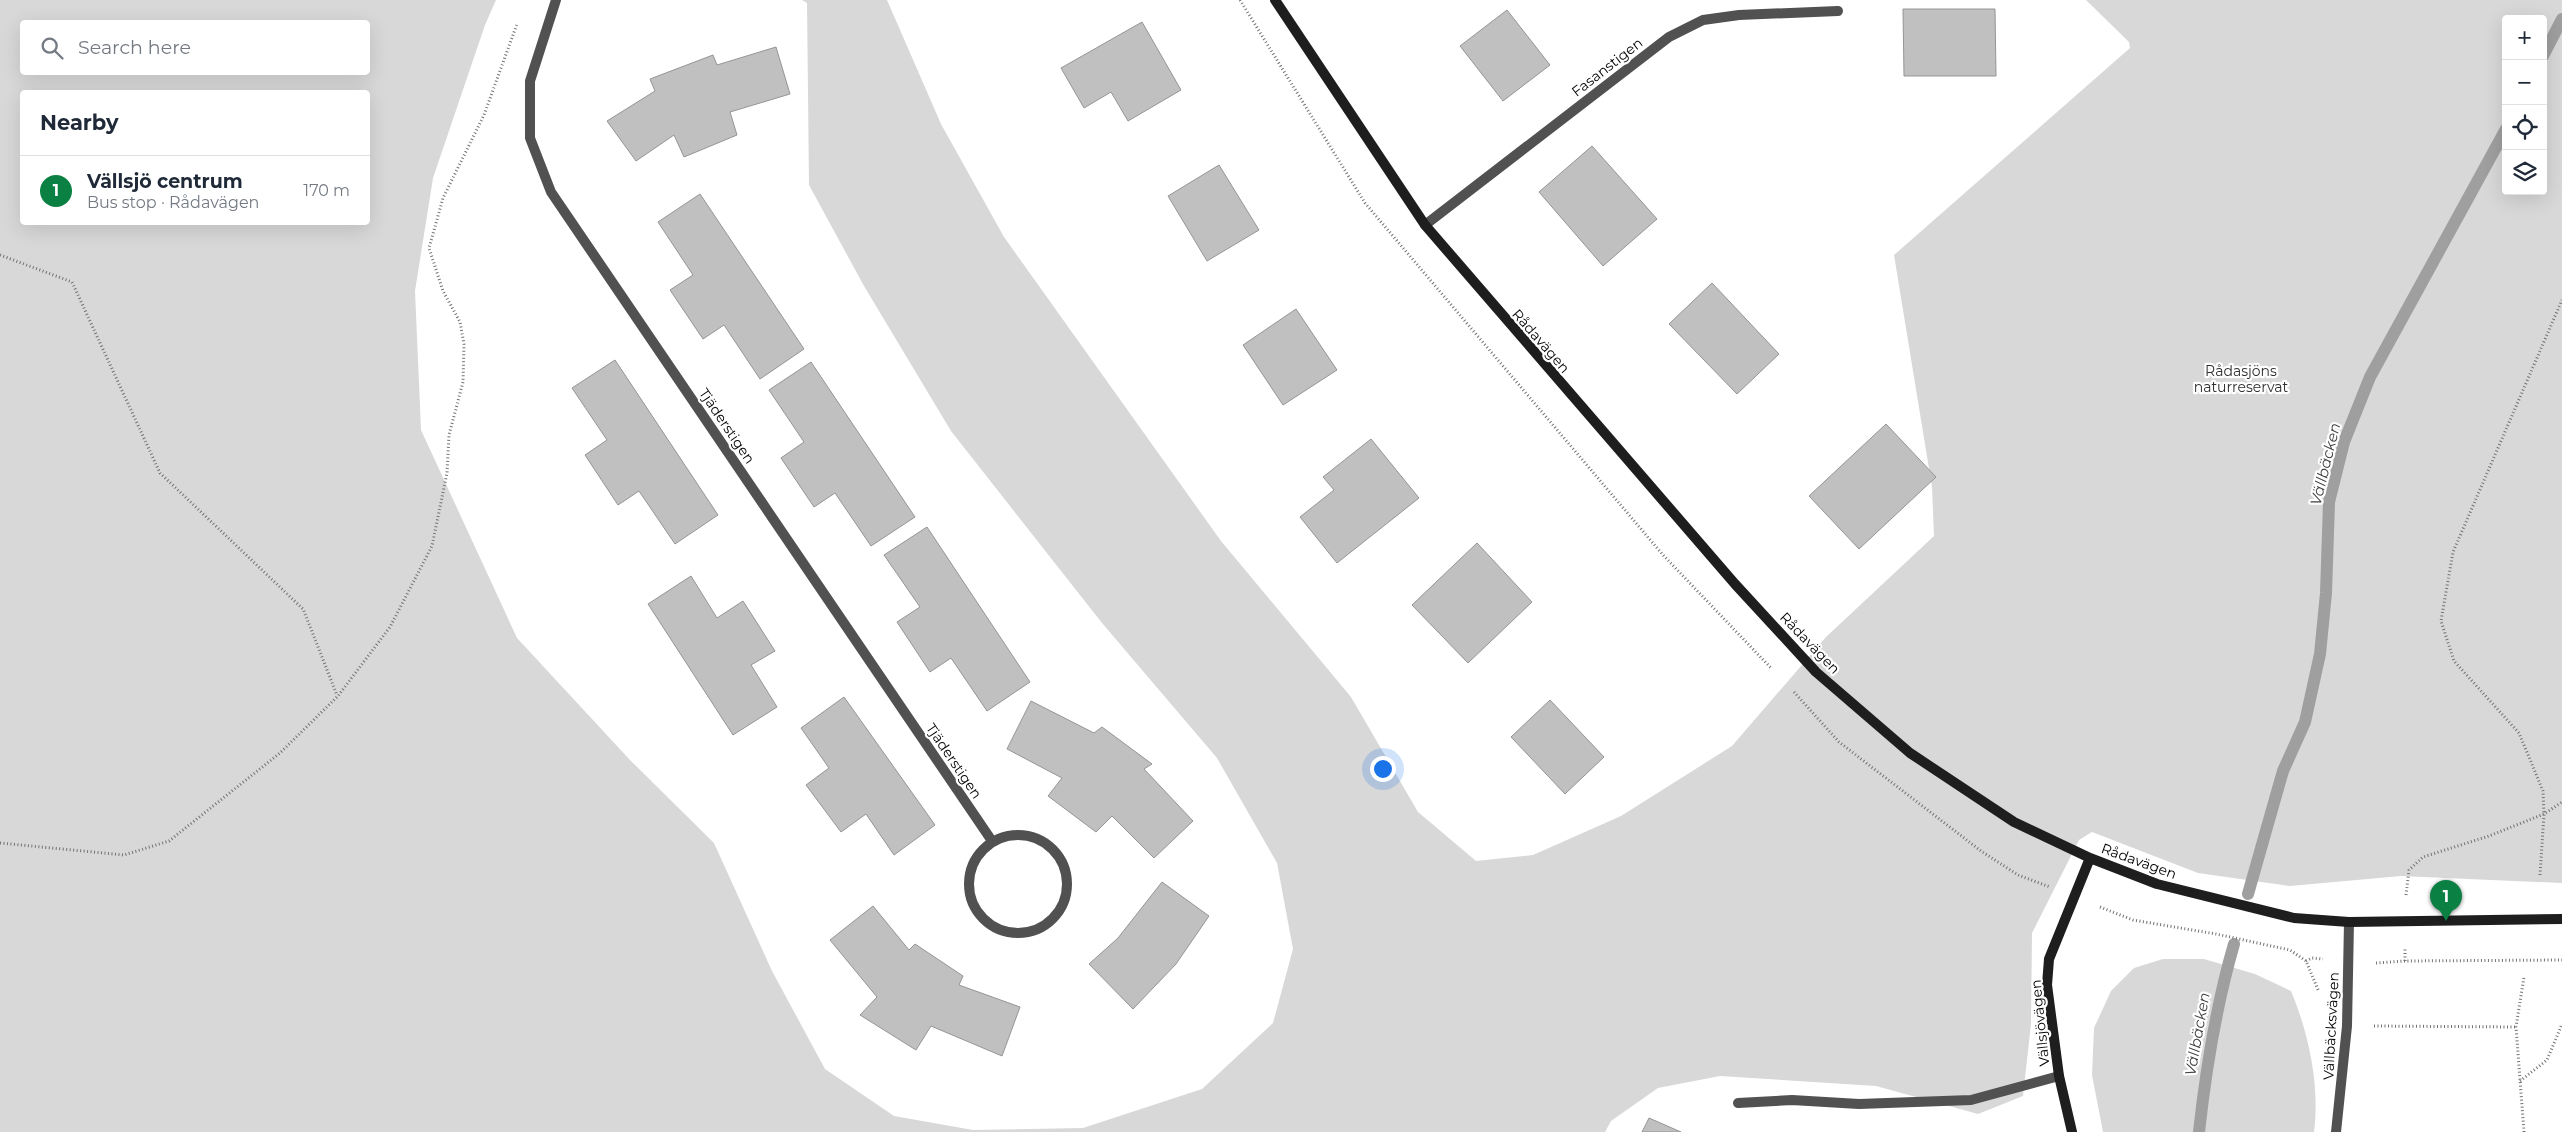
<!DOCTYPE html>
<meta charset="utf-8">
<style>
body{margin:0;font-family:Montserrat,sans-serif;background:#f6f6f7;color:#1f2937}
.controls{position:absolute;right:15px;top:15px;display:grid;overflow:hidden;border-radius:5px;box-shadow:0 5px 20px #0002}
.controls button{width:45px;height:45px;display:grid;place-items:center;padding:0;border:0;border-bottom:1px solid #e0e1e3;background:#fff;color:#1f2937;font:25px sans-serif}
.you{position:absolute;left:1382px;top:768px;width:18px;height:18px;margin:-12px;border:4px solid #fff;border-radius:50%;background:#1a73e8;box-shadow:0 0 0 8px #1a73e833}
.badge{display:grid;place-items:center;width:32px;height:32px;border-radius:50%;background:#0b8043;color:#fff;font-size:16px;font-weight:700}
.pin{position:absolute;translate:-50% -41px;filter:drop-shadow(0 1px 2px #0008)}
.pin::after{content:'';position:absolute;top:26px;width:18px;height:15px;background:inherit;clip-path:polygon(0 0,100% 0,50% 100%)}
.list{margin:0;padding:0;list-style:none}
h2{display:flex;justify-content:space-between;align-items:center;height:65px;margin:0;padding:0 20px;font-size:21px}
h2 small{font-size:16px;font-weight:400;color:#747a83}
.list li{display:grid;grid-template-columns:32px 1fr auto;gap:15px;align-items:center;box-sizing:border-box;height:70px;padding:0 20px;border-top:1px solid #e0e1e3}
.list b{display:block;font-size:19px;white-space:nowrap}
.list p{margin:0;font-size:16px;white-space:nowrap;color:#747a83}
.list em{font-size:16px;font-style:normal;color:#747a83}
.icon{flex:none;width:28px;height:28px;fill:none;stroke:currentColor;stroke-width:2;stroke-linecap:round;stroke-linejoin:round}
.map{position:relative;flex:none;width:2562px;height:1132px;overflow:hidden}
.search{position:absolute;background:#fff;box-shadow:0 5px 20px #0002;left:20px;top:20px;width:350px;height:55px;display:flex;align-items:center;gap:12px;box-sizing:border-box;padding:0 18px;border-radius:5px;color:#747a83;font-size:19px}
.panel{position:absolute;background:#fff;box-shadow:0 5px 20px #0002;left:20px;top:90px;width:350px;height:135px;border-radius:5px}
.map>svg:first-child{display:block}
.green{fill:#d8d8d8;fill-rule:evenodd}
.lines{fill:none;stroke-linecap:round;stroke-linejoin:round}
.stream{stroke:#9f9f9f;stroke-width:12}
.building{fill:#c0c0c0;stroke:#959595}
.path{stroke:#737373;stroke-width:3;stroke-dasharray:1 2.5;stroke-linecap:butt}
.lane{stroke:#515151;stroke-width:10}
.street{stroke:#515151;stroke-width:10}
.secondary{stroke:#1e1e1e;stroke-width:10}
.labels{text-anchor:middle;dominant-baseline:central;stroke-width:4.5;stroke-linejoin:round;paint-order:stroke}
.street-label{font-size:14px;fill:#000;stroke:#fff}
.park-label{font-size:14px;fill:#2f2f2f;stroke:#fff}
.water-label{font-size:15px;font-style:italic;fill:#404040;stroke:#fff}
</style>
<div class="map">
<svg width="2562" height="1132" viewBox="0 0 2562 1132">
<rect width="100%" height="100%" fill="#fff"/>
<path class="green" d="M0 0H496L485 25 433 178 415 291 421 430 517 638 630 760 714 843 772 971 825 1069 894 1116 973 1130 1083 1128 1202 1089 1273 1023 1293 949 1277 863 1217 758 1102 623 951 431 864 286 809 185 807 3 802 0H887L941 124 1004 237 1221 541 1351 697 1418 812 1476 861 1533 855 1621 816 1732 746 1826 637 1934 536 1932 487 1894 255 2130 48 2129 42 2086 0H2562V883L2401 876 2290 886 2198 873 2092 832 2079 840 2032 933 2031 1024 2023 1096 1978 1114 1876 1086 1720 1076 1658 1088 1611 1121 1605 1132H0ZM2506 19H2543V191H2506ZM22 22H368V72H22ZM22 92H368V222H22Z
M2163 959H2204L2255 974 2291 991C2309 1034 2320 1086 2314 1132H2103L2092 1075 2094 1028 2111 991 2134 968Z"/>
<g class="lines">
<path class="stream" d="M2543 56 2562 19
M2248 894 2283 771 2305 722 2320 654 2326 593 2329 502 2344 442 2370 377 2506 129
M2199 1132C2206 1068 2216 1006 2234 944"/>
</g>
<path class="building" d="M1903 9H1995L1996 76H1904Z
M1507 10 1550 65 1503 101 1460 46Z
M1142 22 1181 90 1128 121 1111 92 1084 108 1061 68Z
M776 47 790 94 730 112 737 135 684 157 674 135 636 161 607 121 655 91 650 79 713 55 717 65Z
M1592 146 1657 219 1603 266 1539 192Z
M1219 165 1259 230 1207 261 1168 196Z
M700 194 804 349 760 379 724 325 703 339 670 290 693 275 658 222Z
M1712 283 1779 354 1737 394 1669 324Z
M1296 309 1337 370 1283 405 1243 345Z
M615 360 718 515 675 544 639 491 618 505 585 455 607 440 572 388Z
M811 362 915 517 871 546 835 493 814 507 781 458 804 442 769 390Z
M1886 424 1936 477 1859 549 1809 496Z
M1371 439 1419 498 1337 563 1300 517 1334 490 1323 477Z
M927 527 1030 682 987 711 951 658 930 672 897 622 920 607 884 555Z
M1477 543 1532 602 1468 663 1412 605Z
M691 576 717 618 743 601 775 651 751 665 777 707 733 735 648 604Z
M844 697 935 825 894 855 866 814 841 832 806 785 829 768 801 728Z
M1550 700 1604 757 1565 794 1511 737Z
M1031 701 1094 733 1102 727 1152 764 1144 769 1193 821 1154 858 1112 816 1096 832 1048 796 1062 778 1007 749Z
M1162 882 1209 916 1176 964 1133 1009 1089 964 1118 938Z
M873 906 909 950 915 944 963 976 959 985 1020 1007 1002 1056 931 1026 916 1050 860 1015 877 997 830 940Z
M1649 1118 1681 1132H1642Z"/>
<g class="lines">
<path class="path" d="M1240 0 1365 203 1663 555 1771 668
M0 255 72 282 160 473 303 609 337 695
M1794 692 1839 742 1981 851 2018 875 2050 887
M0 843 124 855 169 841 280 753 338 696 390 627 432 546 447 473 449 435 463 382 464 344 460 322 443 291 429 248 443 198 484 115 517 24
M2540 875 2544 814 2543 791 2519 733 2454 661 2441 621 2453 552 2562 300
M2406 895 2409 870 2423 857 2489 836 2544 814 2562 802
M2100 907 2133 920 2216 934 2290 950 2306 961 2319 992
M2306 961 2312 958 2323 959
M2405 961V949
M2376 963 2405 961 2562 960
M2374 1026 2516 1027
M2520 1081 2547 1060 2562 1024
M2524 1132 2516 1027 2524 977"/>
<path class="lane" d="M1425 225 1669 37 1703 20 1739 15 1838 11
M1738 1103 1792 1100 1859 1104 1971 1100 2059 1076"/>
<path class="street" d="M556 0 530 81V138L551 192 992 841
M969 884a49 49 0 1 1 98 0a49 49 0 1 1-98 0Z
M2336 1132 2347 1026 2349 922"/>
<path class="secondary" d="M1275 0 1425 225 1735 584 1816 672 1910 753 2014 822 2090 858 2157 884 2294 918 2349 922 2562 919
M2072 1132 2059 1076 2047 985 2049 959 2090 858"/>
</g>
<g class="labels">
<g class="street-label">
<text transform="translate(1607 67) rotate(-38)">Fasanstigen</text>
<text transform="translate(1541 341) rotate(49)">Rådavägen</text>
<text transform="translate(727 426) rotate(56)">Tjäderstigen</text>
<text transform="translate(1810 643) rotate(46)">Rådavägen</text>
<text transform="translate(954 761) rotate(56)">Tjäderstigen</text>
<text transform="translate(2139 861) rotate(20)">Rådavägen</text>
<text transform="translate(2040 1023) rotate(-96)">Vällsjövägen</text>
<text transform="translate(2331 1026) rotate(-87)">Vällbäcksvägen</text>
</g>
<g class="park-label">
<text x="2241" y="371">Rådasjöns<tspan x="2241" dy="16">naturreservat</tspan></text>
</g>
<g class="water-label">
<text transform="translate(2325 464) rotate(-76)">Vällbäcken</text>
<text transform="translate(2197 1034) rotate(-80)">Vällbäcken</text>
</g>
</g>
</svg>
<div class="controls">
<button>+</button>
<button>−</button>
<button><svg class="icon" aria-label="locate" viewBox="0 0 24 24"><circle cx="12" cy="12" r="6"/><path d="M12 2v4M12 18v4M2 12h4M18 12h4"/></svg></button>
<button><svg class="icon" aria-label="layers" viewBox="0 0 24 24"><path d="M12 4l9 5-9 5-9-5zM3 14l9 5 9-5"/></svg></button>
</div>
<div class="you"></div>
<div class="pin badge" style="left:2446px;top:921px">1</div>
<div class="search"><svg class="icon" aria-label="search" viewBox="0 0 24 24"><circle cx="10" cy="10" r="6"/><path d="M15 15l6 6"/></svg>Search here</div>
<section class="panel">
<h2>Nearby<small></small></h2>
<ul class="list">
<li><span class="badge">1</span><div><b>Vällsjö centrum</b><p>Bus stop · Rådavägen</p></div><em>170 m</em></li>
</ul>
</section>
</div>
